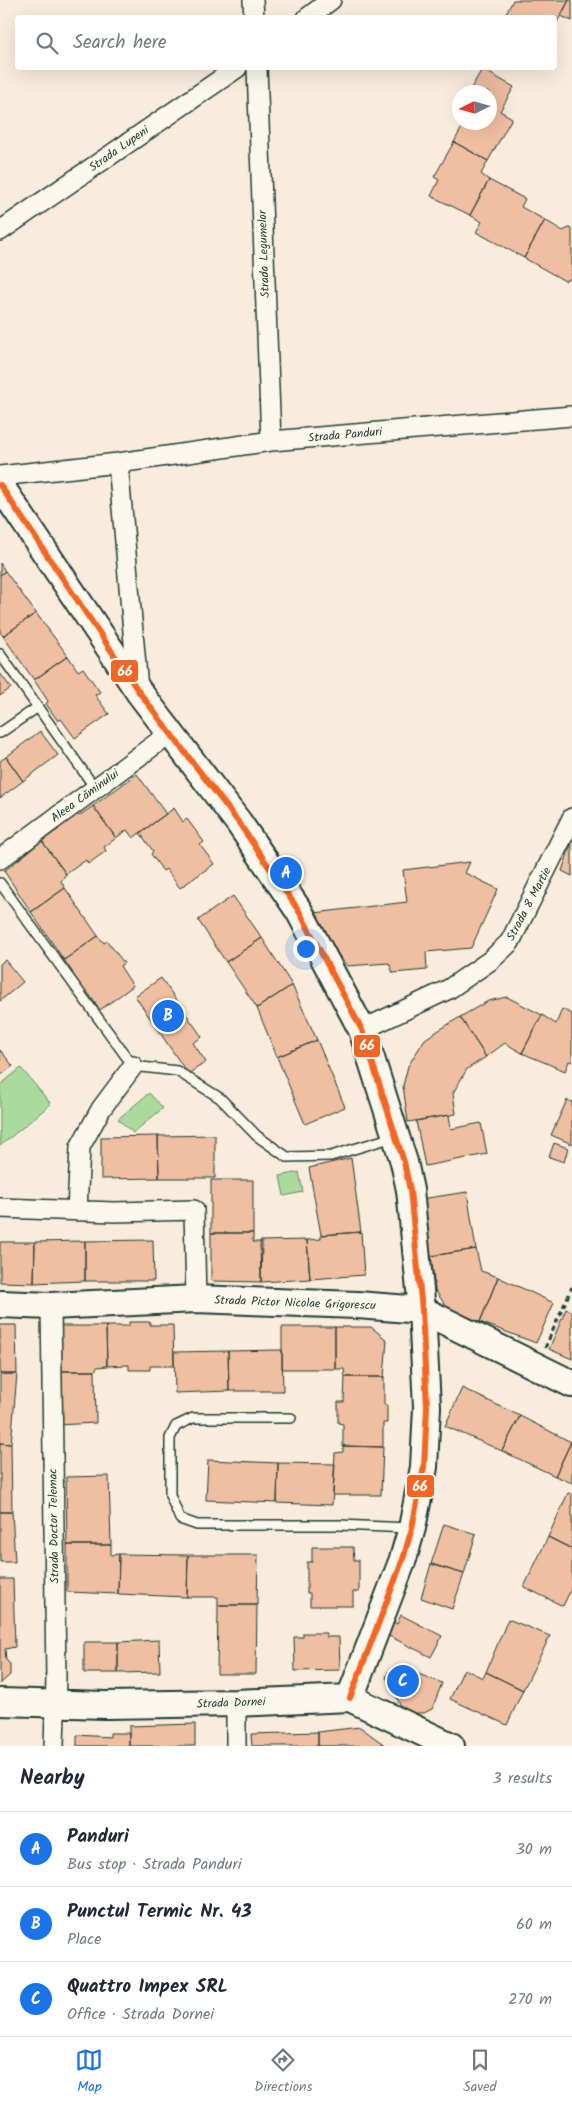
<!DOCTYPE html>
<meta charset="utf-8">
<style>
body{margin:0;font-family:Kalam,sans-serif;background:#f2f2f3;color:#1f2937}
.compass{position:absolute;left:452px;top:85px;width:45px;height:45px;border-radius:50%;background:#fff;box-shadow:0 5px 20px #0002;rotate:265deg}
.you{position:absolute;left:305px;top:948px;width:18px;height:18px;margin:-12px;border:4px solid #fff;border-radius:50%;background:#1a73e8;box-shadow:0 0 0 8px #1a73e833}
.badge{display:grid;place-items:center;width:32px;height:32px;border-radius:50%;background:#1a73e8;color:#fff;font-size:16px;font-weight:700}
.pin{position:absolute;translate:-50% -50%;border:2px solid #fff;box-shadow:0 1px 5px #0006}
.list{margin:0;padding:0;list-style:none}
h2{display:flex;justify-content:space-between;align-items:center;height:65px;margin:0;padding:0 20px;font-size:21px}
h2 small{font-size:16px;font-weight:400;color:#747a83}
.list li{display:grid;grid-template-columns:32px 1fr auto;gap:15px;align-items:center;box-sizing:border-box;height:75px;padding:0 20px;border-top:1px solid #e0e1e3}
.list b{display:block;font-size:19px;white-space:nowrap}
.list p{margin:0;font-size:16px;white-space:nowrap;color:#747a83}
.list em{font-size:16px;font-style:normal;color:#747a83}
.icon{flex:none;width:28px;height:28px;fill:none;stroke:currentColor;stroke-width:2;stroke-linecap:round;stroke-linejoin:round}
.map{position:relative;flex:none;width:572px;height:1746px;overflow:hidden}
.search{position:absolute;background:#fff;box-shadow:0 5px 20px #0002;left:15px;right:15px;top:15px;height:55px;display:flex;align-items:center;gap:12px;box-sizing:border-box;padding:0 18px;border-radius:5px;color:#747a83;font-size:19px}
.sheet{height:290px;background:#fff}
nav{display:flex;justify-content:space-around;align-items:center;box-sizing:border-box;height:70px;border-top:1px solid #e0e1e3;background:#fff;font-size:14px;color:#747a83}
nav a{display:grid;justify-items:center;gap:2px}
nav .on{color:#1a73e8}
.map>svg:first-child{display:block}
.green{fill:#aadb9c;stroke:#648c68}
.building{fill:#f0bea1;stroke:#1f3d34}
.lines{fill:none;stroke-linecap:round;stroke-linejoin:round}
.lane-casing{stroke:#1f3d34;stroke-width:12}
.street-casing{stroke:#1f3d34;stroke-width:22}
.secondary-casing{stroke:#1f3d34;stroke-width:30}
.path{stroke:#1f3d34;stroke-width:3;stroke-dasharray:5 4;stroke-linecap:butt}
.lane{stroke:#fbf7ec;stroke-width:9}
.street{stroke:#fbf7ec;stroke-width:19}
.secondary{stroke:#fbf7ec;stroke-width:26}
.bus-1-casing{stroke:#fbf7ec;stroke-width:10}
.bus-1{stroke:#f26522;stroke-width:6}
.labels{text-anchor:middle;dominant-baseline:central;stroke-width:4;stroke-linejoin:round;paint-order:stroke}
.street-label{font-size:12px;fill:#1f3d34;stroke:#fbf7ec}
.line-badge{stroke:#fbf7ec;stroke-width:2}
.badge-label{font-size:14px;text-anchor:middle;font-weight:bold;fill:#fff}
</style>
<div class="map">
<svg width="572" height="1746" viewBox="0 0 572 1746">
<rect width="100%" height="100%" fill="#f9ecdd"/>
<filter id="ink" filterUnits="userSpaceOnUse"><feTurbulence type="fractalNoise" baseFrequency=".02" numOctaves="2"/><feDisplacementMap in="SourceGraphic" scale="10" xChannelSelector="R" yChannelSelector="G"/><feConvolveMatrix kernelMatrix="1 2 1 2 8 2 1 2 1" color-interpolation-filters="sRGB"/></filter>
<g filter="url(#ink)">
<path class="green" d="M21 1068 51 1104 0 1146V1085Z
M149 1093 163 1108 133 1133 118 1119Z
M299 1172 303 1192 284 1196 280 1176Z"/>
<path class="building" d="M513 0H569L556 24 554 18H504Z
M569 0H572V21L561 16Z
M482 69 514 87 500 111 512 118 488 161 454 142 465 122H490V92H469Z
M454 142 488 161 481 174 489 180 470 215 431 196 439 180 434 177Z
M489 180 525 199 521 207 545 220 524 258 476 232 482 222 470 215Z
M545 220 563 231 569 228 572 229V278L565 281 524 258Z
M0 563 5 571 0 575Z
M5 571 36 613 3 636 0 632V575Z
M36 613 68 656 34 680 3 636Z
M68 656 78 671 83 668 100 692 95 695 109 714 75 738 61 719 58 721 46 704 48 701 34 680Z
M0 673 11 688 0 696Z
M40 731 58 755 23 781 6 757Z
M6 757 23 781 0 798V761Z
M137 774 166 814 133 838 127 830 116 838 93 806Z
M93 806 116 838 104 847 106 851 88 864 86 860 66 874 42 841 59 829 56 827 76 812 79 816Z
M174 808 183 822 187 819 204 842 200 845 214 864 180 888 166 869 163 871 151 854 153 851 140 833Z
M42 841 66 874 61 881 65 888 31 912 4 871Z
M572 841V876L562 871Z
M470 862 465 873 498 889 471 948 426 952 427 970 393 973 389 963 347 966 306 914 407 902 403 870Z
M65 888 98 936 64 960 31 912Z
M233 896 262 938 226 962 198 920Z
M98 936 104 943 107 941 124 963 120 966 133 986 100 1010 86 990 83 992 71 976 73 973 64 960Z
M262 938 292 985 257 1008 226 962Z
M5 960 23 982 0 1001V964Z
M161 978 202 1037 193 1043 206 1062 188 1074 135 996Z
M292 985 317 1040 277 1057 257 1008Z
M507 997 542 1015 522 1053 505 1043 486 1057 460 1017 488 1001Z
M562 1009 572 1014V1062L569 1061 565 1071 522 1053 542 1015 556 1024Z
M460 1017 486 1057 467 1069 453 1093 456 1114 408 1122 403 1086 408 1066 425 1039Z
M317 1040 345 1107 305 1124 277 1057Z
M0 1050 13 1066 0 1076Z
M567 1100 572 1102V1144L551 1135Z
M449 1115 451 1129 481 1123 487 1154 425 1166 416 1121Z
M215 1135V1178H159L158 1136Z
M158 1136 159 1178 101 1179V1137Z
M554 1143 568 1148 564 1162 549 1157Z
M351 1158 361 1232 321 1235 309 1168Z
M211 1180H253V1233H211Z
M467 1192 476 1249 431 1256 421 1199Z
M361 1232 364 1275 310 1279 307 1240 321 1239V1235Z
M211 1233H253V1242H262L261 1282 211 1281Z
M153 1240 154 1281H85V1241Z
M307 1240 310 1279 261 1282 260 1241Z
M85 1241V1281L34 1283 35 1242Z
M0 1242H35L34 1283 0 1282Z
M476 1249 481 1271 498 1277 480 1322 448 1309 435 1290 431 1256Z
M498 1277 554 1303 536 1343 480 1322Z
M566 1309 572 1312V1359L549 1349Z
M129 1322H150V1325H173L174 1366H150V1370H129V1365L107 1366 106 1326H129Z
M0 1325H16L17 1374H0Z
M56 1326H106L107 1366 97 1367 95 1371H56Z
M282 1327H335V1369H282Z
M335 1327H371L387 1340 384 1377H345L344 1369H335Z
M282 1350 283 1391H229L228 1351Z
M228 1351 229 1391 175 1393 174 1352Z
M56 1371H95L96 1423 57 1425Z
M0 1374H17L11 1444 0 1443Z
M345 1377H384V1405H387V1423H383V1447L343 1446V1424L338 1423V1402H344Z
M462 1388 520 1416 502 1451 445 1426Z
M520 1416 571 1442 555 1476 502 1451Z
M571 1442H572V1483L555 1476Z
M0 1443 11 1444 12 1512H0Z
M343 1446 383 1447 381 1495H333L335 1453 343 1452Z
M208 1460 278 1463 277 1503 206 1500Z
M278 1463 335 1464 332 1505 277 1503Z
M109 1476 111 1545H67L66 1477Z
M568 1493 572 1494V1549L548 1537Z
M0 1512H12L15 1562H0Z
M444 1524 476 1534 464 1574 431 1564Z
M548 1537 572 1549V1587L563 1606 524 1587Z
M67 1545H111V1555L119 1554 118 1594 67 1592Z
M312 1547H353L354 1560H359V1592H353V1606H310V1593H307V1562H312Z
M119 1554 188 1555 187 1597 118 1594Z
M188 1555H258L257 1605H218V1597H187Z
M431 1564 464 1574 452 1609 421 1598Z
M0 1579H13L15 1647 5 1649 6 1660 10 1664V1675L0 1684Z
M218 1605H257L256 1674H217Z
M401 1615 442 1636 431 1657 387 1635 392 1622 397 1624Z
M508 1619 550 1636 523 1690 486 1672Z
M303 1633H326V1637H339L340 1670 295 1671 294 1637H303Z
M159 1640 160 1672 118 1673V1642Z
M84 1642H118V1673H84Z
M397 1666 442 1683 432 1709 424 1713H412L400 1705 392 1685 386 1678 388 1672Z
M464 1669 483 1678 486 1672 523 1690 507 1725 450 1699Z
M195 1724V1746H129V1726Z
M360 1727 386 1746H318V1732Z
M318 1732V1746H252L251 1734Z
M110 1733H129V1746H77V1735L110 1737Z"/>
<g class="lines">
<defs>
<path id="lane" d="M0 654 95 788
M0 733 38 707
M0 883 133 1066 177 1071 220 1098 257 1136 287 1157 331 1156 393 1137
M291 1418H193L176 1426 170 1438V1495L180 1519 197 1525H339L410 1528"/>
<path id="street" d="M253 0 254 18
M307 18 331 0
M257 68 271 441
M0 231 237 68
M118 463 138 688
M0 476 118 463 271 441 572 416
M0 859 169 734
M362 1030 449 989 491 960 510 942 572 818
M0 1208 115 1212 194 1210 196 1299
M77 1211 80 1147 101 1109 133 1066
M51 1306 56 1678 54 1746
M236 1703V1746"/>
<path id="secondary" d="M0 485 139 692 239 823 299 911 362 1030 404 1162 410 1190 422 1310 427 1407 424 1467 412 1528 403 1559 350 1698
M0 1304 51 1306 196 1299 357 1305 422 1310 572 1384
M0 1702 106 1705 236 1703 350 1698 451 1746"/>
</defs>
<use href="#lane" class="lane-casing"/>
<use href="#street" class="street-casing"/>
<use href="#secondary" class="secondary-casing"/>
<path class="path" d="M545 1348 572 1287"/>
<use href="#lane" class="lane"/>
<use href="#street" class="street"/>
<use href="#secondary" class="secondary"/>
<defs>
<path id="bus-1" d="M0 485 139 692 239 823 299 911 362 1030 404 1162 410 1190 422 1310 427 1407 424 1467 412 1528 403 1559 350 1698"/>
</defs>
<use href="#bus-1" class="bus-1-casing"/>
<use href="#bus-1" class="bus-1"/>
</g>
</g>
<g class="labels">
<g class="street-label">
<text transform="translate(119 149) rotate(-35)">Strada Lupeni</text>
<text transform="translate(264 254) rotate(-92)">Strada Legumelor</text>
<text transform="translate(345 435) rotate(-5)">Strada Panduri</text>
<text transform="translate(85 796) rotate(-36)">Aleea Căminului</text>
<text transform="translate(529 904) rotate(-62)">Strada 8 Martie</text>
<text transform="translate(295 1303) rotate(2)">Strada Pictor Nicolae Grigorescu</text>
<text transform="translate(54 1526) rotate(-91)">Strada Doctor Telemac</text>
<text transform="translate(231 1703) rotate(-2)">Strada Dornei</text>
</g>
</g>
<g class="line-badge">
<rect x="110" y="659" width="29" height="24" rx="5" fill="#f26522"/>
<rect x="353" y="1034" width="28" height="24" rx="5" fill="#f26522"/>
<rect x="406" y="1474" width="29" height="24" rx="5" fill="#f26522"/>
</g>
<g class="badge-label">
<text x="125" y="676">66</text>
<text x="367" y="1050">66</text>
<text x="420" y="1491">66</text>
</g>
</svg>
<svg class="compass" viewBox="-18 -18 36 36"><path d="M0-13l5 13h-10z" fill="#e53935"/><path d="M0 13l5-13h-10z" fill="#747a83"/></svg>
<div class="you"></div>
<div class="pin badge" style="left:286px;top:873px">A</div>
<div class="pin badge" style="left:168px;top:1016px">B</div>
<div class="pin badge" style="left:403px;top:1681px">C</div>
<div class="search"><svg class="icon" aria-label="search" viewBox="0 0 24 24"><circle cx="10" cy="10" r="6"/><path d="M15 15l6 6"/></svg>Search here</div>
</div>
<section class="sheet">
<h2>Nearby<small>3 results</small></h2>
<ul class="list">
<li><span class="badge">A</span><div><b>Panduri</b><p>Bus stop · Strada Panduri</p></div><em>30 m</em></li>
<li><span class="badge">B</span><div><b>Punctul Termic Nr. 43</b><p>Place</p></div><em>60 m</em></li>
<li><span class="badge">C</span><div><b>Quattro Impex SRL</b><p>Office · Strada Dornei</p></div><em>270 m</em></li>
</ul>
</section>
<nav>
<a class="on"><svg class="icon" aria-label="map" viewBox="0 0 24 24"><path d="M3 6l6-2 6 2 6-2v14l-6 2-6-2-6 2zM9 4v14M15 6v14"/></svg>Map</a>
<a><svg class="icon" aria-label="directions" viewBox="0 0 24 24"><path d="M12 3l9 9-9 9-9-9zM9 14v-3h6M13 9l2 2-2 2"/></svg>Directions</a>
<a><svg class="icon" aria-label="saved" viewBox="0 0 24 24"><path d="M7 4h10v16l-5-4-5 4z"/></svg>Saved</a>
</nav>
